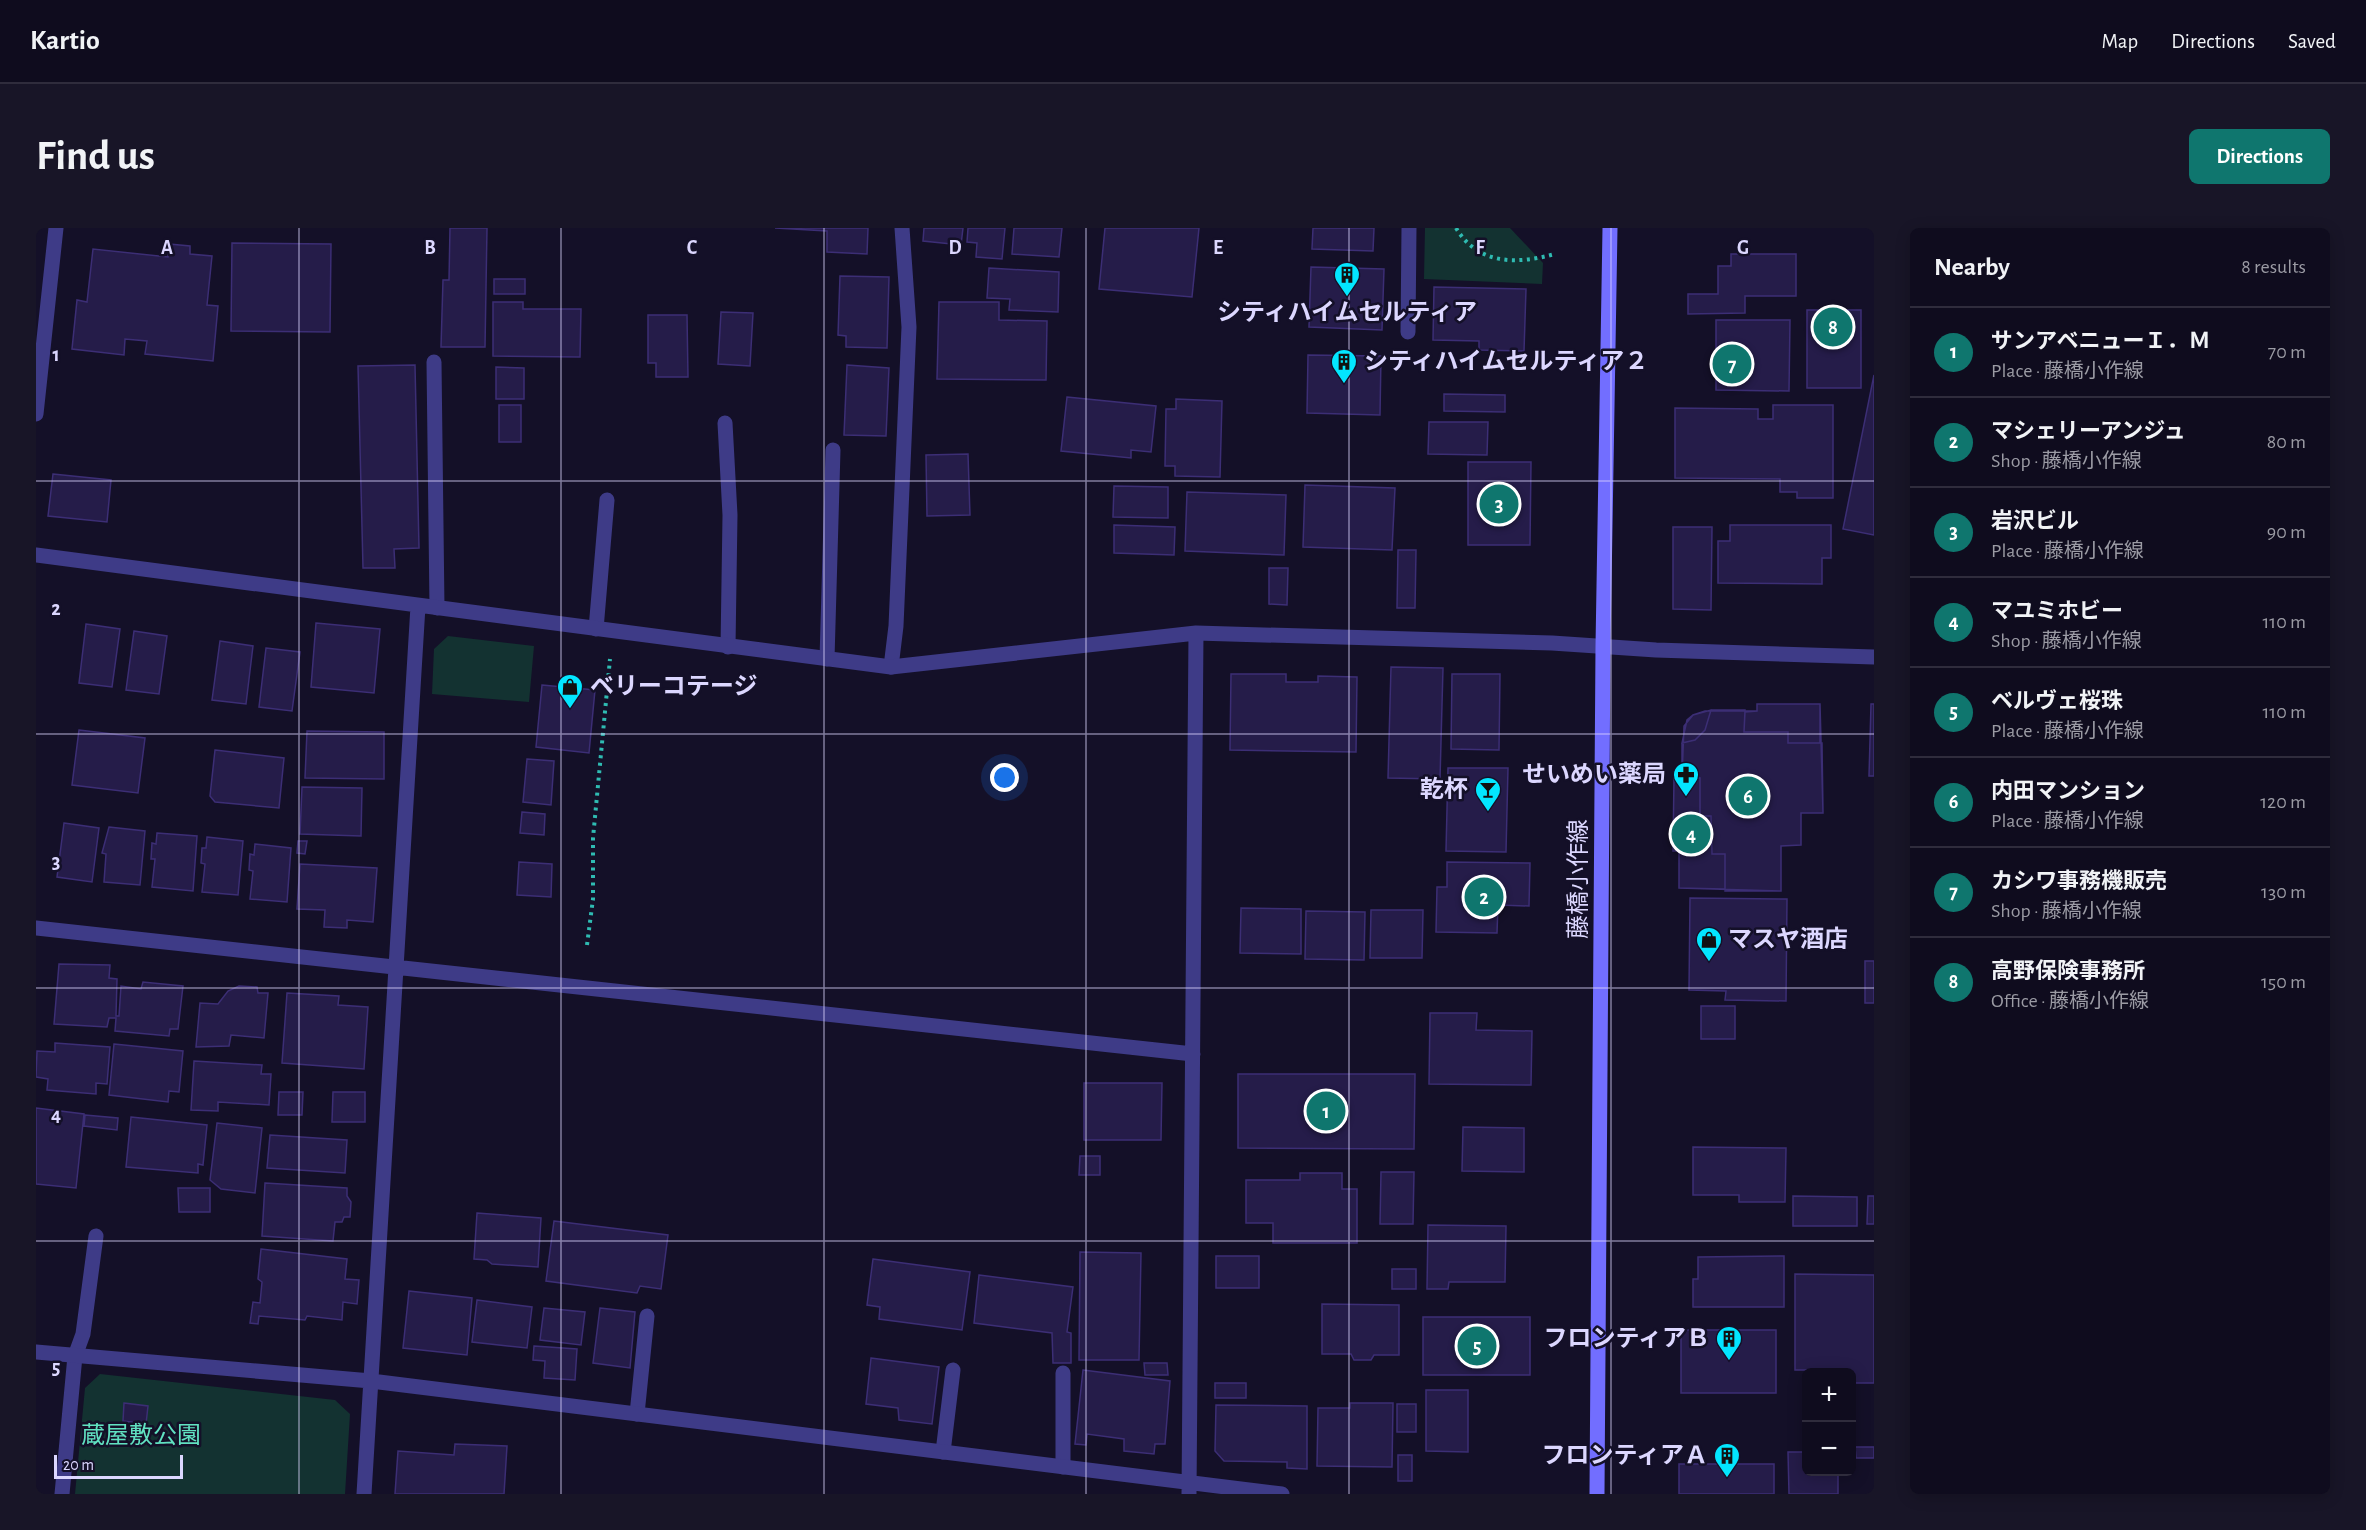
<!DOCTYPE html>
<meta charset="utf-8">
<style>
body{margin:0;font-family:"Alegreya Sans","Noto Sans JP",sans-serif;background:#181527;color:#f1f3f6}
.controls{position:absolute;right:18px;bottom:18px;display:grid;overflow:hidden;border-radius:9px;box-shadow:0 3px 15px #0003}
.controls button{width:54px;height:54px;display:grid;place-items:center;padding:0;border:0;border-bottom:2px solid #2f2c3c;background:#0f0c1e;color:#f1f3f6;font:30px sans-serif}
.scale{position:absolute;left:18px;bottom:15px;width:129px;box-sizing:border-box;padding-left:6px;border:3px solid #dcd7ff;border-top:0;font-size:16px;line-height:21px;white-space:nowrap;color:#dcd7ff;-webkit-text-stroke:4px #141028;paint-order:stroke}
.you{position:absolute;left:969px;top:550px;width:21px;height:21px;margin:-15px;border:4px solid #fff;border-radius:50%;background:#1a73e8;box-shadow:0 0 0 9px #1a73e833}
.badge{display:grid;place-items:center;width:39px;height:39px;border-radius:50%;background:#0f766e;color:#fff;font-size:20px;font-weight:700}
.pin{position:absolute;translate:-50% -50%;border:3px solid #fff;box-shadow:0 2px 6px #0006}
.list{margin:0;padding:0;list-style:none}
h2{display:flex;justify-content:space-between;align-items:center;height:78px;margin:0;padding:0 24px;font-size:26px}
h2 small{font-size:20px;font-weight:400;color:#9b9ba4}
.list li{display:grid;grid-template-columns:39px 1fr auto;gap:18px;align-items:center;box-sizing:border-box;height:90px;padding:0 24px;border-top:2px solid #2f2c3c}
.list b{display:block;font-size:22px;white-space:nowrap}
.list p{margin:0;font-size:20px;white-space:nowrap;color:#9b9ba4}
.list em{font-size:20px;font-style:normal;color:#9b9ba4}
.map{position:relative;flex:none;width:1838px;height:1266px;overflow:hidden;border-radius:9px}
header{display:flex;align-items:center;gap:36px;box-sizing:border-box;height:84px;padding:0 30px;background:#0f0c1e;border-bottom:2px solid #2f2c3c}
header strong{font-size:28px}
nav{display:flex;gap:33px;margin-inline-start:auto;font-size:21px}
.intro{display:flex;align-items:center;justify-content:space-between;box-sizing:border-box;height:144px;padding:0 36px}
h1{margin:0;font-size:42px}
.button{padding:15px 27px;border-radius:9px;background:#0f766e;color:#fff;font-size:21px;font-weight:700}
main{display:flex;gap:36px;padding:0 36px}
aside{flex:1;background:#0f0c1e;border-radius:9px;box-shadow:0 3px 15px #0003}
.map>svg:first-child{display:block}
.green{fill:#133231}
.building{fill:#251c49;stroke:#3c2e75;stroke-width:1.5}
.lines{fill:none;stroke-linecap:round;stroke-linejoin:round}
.path{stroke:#2fbbb2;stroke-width:4;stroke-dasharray:3 4.5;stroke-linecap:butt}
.lane{stroke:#3e3b87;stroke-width:15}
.street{stroke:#3e3b87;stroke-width:15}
.secondary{stroke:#726eff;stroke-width:15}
.grid{fill:none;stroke:#dcd7ff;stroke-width:1.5;stroke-opacity:0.55}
.labels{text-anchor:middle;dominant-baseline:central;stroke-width:5;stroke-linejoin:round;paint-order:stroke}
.poi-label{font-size:24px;font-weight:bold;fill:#dcd7ff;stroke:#141028;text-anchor:end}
.street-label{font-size:24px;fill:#dcd7ff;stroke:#141028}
.park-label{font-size:24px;fill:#61e1c1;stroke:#141028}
.grid-label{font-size:20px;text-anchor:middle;font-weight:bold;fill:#dcd7ff;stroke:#141028;stroke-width:5;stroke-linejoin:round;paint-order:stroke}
</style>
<header>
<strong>Kartio</strong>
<nav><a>Map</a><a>Directions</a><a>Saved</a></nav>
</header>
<div class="intro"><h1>Find us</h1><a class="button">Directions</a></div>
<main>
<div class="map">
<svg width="1838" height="1266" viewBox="0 0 1838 1266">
<rect width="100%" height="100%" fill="#141028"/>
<path class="green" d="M1389 0H1474L1507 35 1506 56 1388 51Z
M412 408 498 418 493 474 396 466 398 421Z
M64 1146 299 1172 314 1186 309 1266H39L49 1160Z"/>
<path class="building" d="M414 0H451L449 119H405L407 52H413Z
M739 0H832L831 26 791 24V3Z
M888 0H927L925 17 887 13Z
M932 0H969L966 31 940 29 941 15 931 14Z
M978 0H1026L1023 29 976 26Z
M1069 0H1163L1156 69 1063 61Z
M1277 0H1338L1337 23 1276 21Z
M196 15 295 16 294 104 195 103Z
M133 16 154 18V26L176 28 171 77 182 78 177 133 109 126 111 113 89 111 88 127 36 121 41 72 51 74 57 21 132 29Z
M1695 26H1760V68H1709V85L1652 86V66H1682V38H1695Z
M1275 39 1348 41 1346 102 1273 99Z
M953 40 1023 44 1022 84 973 82 974 71 951 70Z
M804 48 853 49 851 120 810 119V108L802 107Z
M458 51H489V66H458Z
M1398 59 1490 61 1488 123 1443 122V113L1397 112Z
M457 74H487V81H545L544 129 457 128Z
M903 74H963V92L1011 93 1010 152 901 151Z
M1771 82H1825V160H1771Z
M685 84 717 85 714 138 682 136Z
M612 87H651L652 149H620V135H612Z
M1680 92H1754L1753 163 1680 162Z
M1272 127 1345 128 1344 187 1271 185Z
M379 137 383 320 358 321 359 340H327L322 138Z
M811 137 853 140 850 208 808 207Z
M460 139 488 140V171H460Z
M1838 147V307L1807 301Z
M1408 166 1469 167V184L1408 183Z
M1031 169 1120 178 1115 224 1095 222V230L1025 223Z
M1140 171 1186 173 1184 249 1139 248V238H1129L1130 181H1140Z
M463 177H485V214H463Z
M1737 177H1797V270H1761V264H1744V251L1639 250V180L1722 181V191H1737Z
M1393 194H1452L1451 227 1392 226Z
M932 226 934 287 891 288 890 227Z
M1432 234H1495L1494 317H1432Z
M17 246 75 252 71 294 12 288Z
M1269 257 1359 260 1356 322 1267 319Z
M1078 258 1132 259V290L1077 289Z
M1151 264 1250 267 1248 327 1149 323Z
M1078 297 1139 299 1138 327 1078 325Z
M1694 297H1795V330H1786V356L1682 355V313H1694Z
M1637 299H1676L1675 382 1637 381Z
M1362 322H1380L1379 380H1361Z
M1233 340H1252L1251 377 1233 376Z
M280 395 344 401 338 465 275 459Z
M50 396 84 401 76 459 43 455Z
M98 403 131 408 123 466 90 462Z
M184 413 217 418 210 476 176 472Z
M230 420 264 424 256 483 223 479Z
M1355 439 1407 440 1404 551 1352 550Z
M1195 446H1250V454H1282V448L1321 449 1320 524 1194 522Z
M1416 446H1464L1463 522 1415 521Z
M506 457 559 462 553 525 500 519Z
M1721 476H1784L1787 585H1765V617L1745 618V663L1643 660V623H1637L1638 549 1646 550 1648 498 1657 487 1669 483H1721Z
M1721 476H1784V515H1752V504H1708L1709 484 1721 483Z
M1835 476H1838V548H1833Z
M1675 482H1709L1708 504H1752V515H1786L1787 585H1765V617L1745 618V663H1689V626H1676L1675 588H1664V550H1646V515L1659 512 1669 502Z
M1675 482 1669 502 1659 512 1646 515 1651 492 1657 487Z
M43 502 109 510 102 565 36 557Z
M271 503 348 504V551L269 550Z
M179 522 248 530 243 580 179 574 174 568Z
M491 531 518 533 515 577 487 574Z
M1412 540H1472L1470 624 1410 623Z
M1638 549 1664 550V588H1675L1676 626H1689V661L1643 660V623H1637Z
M266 559 326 560 325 608 264 606Z
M486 584 509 586 508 607 484 605Z
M28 595 63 600 56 654 21 649Z
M73 599 109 603 104 657 68 654 70 626 66 625Z
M121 605 161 608 157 663 116 659 119 631H115L116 615 120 616Z
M171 609 207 613 202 667 166 664 169 636 165 635 166 620H170Z
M262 613H271L269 626 261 625Z
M219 616 255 620 251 674 214 671 217 643 213 642 214 626 218 627Z
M483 634 516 636 515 669 481 667Z
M1411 634 1494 635 1493 678 1462 677 1461 705 1400 704 1401 659H1411Z
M264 636 341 640 337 694 311 692V700L288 699 289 682 261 681Z
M1654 670 1751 671 1750 773 1689 772 1690 763 1653 762Z
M1205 680 1265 681V726L1204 725Z
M1335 682H1387L1386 730H1334Z
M1270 683 1329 684 1328 732 1269 731Z
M1829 733H1838V775H1829Z
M23 736 74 737 73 750 81 751 80 788H83L85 758 105 761 107 754 147 758 142 801H134L133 808 79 803 80 790H73L71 799 18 796Z
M203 758 221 759 222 765H232L228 810 195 807 193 818 160 819 164 775 182 776 192 763Z
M251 765 303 768 302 777 332 779 328 841 246 835Z
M1665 778H1699V811H1665Z
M1394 785H1441L1440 802 1496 803 1495 857 1393 856Z
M19 815 74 819 71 856 60 855V866L11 862 12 851 0 849 1 823 19 824Z
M78 816 147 823 143 864 133 863 132 874 73 867Z
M158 833 226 837 225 846H235L233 877 182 874V883L155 882Z
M1202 846H1379L1378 921 1202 920Z
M1048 855H1126L1125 912H1048Z
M243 864H267L266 887H242Z
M297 864H329V894H296Z
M0 880 48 886 40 960 0 956Z
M49 887 82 890 81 902 48 898Z
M95 889 171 897 167 937 162 936V945L90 939Z
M181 895 226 900 219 965 185 961 174 952Z
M1427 899 1488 900V944L1426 943Z
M234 907 311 912 309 945 231 940Z
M1657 919 1750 920 1749 974H1703V967H1657Z
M1044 928H1064V947H1043Z
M1345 944H1378L1377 996H1344Z
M1264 945H1306V961H1321V1015H1237V995H1210V952H1264Z
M229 955 311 960V968L315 974 314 989H308L306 994H299L297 1013 226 1008Z
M142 960H174V984H143Z
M1757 968 1821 969V998H1757Z
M1832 968H1838V996H1831Z
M441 985 505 990 502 1039 456 1036 451 1032 438 1031Z
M518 993 632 1007 625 1061 604 1058 601 1065 510 1053Z
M1392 997 1470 998 1469 1054H1413L1412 1061H1391Z
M225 1021 311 1031 309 1051 323 1052 321 1076 307 1074 306 1092 271 1088 269 1092 223 1088 222 1096 214 1095 217 1074 224 1075 226 1054 222 1051Z
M1044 1024 1105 1025 1103 1132H1043Z
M1180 1028H1223V1060H1180Z
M1748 1028V1079H1657V1051H1662V1029Z
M837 1031 934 1044 926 1102 843 1091 844 1079 831 1077Z
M1356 1041H1380V1061H1356Z
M1759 1046 1838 1047V1155H1816V1144L1807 1142H1759Z
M943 1047 1037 1059 1031 1104 1035 1105V1135H1017L1016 1105 938 1095Z
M373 1063 436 1070 431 1127 367 1120Z
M441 1072 496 1079 491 1120 436 1114Z
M1286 1076 1363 1077V1127H1338L1335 1132H1318L1315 1126H1286Z
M508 1080 549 1084 545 1117 504 1112Z
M564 1080 599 1084 594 1140 557 1135Z
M1387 1089H1494V1147H1387Z
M1645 1102H1740V1165H1645Z
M498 1118 541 1121 539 1152 508 1150 509 1133 497 1132Z
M835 1130 903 1139 896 1196 863 1192 862 1180 830 1176Z
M1108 1135H1131L1132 1147H1109Z
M1047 1142 1134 1153 1129 1216H1119L1118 1226 1088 1223V1211L1051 1206 1050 1217 1039 1216Z
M1179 1155H1210V1170H1179Z
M1390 1162H1432V1224L1390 1223Z
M88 1175 112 1178 110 1196 87 1193Z
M1314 1175H1357L1356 1239 1281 1238 1282 1180H1314Z
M1361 1176H1380V1204H1361Z
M1180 1177 1271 1178V1241L1251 1240V1234L1188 1233 1179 1223Z
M419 1216 471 1218 468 1266H359L362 1223 418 1227Z
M1819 1219H1838V1230H1820Z
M1752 1224H1770V1244H1802V1266H1753Z
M1362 1227H1376V1253H1362Z
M1643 1236H1738V1266H1643Z"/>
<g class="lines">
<path class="path" d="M1420 0C1443 38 1482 36 1519 26
M551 717 557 671V610L574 431"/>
<path class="lane" d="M1372 104 1373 0
M398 134 401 380
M689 195 694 287 692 419
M560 401 571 272
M791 431 797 222
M855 439 860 398 873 99 866 0
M1027 1145V1239
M601 1186 611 1088
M907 1224 917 1142
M26 1266 39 1128 47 1106 60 1008"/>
<path class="street" d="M0 186 20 0
M0 327 855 439 1160 405 1516 415 1620 422 1838 429
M0 700 1157 826
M0 1124 335 1153 1246 1266
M328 1266 382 378
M1153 1266 1160 405"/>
<path class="secondary" d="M1561 1266 1567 418 1574 0"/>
</g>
<path class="grid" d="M263 0V1266M525 0V1266M788 0V1266M1050 0V1266M1313 0V1266M1575 0V1266M0 253H1838M0 506H1838M0 760H1838M0 1013H1838"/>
<defs>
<symbol id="building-pin" viewBox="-11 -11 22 30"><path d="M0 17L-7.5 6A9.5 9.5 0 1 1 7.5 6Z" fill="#03e6ff" stroke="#141028"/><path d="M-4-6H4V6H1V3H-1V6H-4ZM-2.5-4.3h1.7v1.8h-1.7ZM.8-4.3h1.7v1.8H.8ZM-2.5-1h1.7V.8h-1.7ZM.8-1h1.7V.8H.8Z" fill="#111"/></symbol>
<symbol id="shop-pin" viewBox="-11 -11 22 30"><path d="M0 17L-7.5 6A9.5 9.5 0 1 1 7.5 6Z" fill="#03e6ff" stroke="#141028"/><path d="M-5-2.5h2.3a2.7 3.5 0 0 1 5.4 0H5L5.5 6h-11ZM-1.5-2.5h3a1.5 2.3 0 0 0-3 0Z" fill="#111"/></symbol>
<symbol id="pharmacy-pin" viewBox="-11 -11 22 30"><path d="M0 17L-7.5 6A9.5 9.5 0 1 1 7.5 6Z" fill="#03e6ff" stroke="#141028"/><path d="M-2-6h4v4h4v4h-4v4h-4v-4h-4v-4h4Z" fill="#111"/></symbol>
<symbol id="bar-pin" viewBox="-11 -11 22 30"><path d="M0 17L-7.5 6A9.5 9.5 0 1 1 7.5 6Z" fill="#03e6ff" stroke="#141028"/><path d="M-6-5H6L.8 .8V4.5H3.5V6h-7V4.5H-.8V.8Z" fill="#111"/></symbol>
</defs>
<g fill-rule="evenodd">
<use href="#building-pin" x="1296" y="32" width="30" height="40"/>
<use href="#building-pin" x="1293" y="119" width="30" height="40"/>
<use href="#shop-pin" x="519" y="444" width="30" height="40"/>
<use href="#pharmacy-pin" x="1635" y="532" width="30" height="40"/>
<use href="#bar-pin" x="1437" y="547" width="30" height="40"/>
<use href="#shop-pin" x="1658" y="697" width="30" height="40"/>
<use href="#building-pin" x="1678" y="1096" width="30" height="40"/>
<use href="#building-pin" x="1676" y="1213" width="30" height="40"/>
</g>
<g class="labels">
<g class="poi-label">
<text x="1311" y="85" text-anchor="middle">シティハイムセルティア</text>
<text x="1328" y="134" text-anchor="start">シティハイムセルティア２</text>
<text x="554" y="459" text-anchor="start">ベリーコテージ</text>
<text x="1630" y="547">せいめい薬局</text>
<text x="1432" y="562">乾杯</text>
<text x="1692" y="712" text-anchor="start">マスヤ酒店</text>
<text x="1674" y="1111">フロンティアＢ</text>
<text x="1672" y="1228">フロンティアＡ</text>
</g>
<g class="street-label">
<text transform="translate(1543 651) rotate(-90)">藤橋小作線</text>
</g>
<g class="park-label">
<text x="105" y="1208">蔵屋敷公園</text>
</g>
</g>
<g class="grid-label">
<text x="131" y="26">A</text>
<text x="394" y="26">B</text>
<text x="656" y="26">C</text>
<text x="919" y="26">D</text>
<text x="1182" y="26">E</text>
<text x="1444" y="26">F</text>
<text x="1707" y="26">G</text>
<text x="20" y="133">1</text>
<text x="20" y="387">2</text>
<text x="20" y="640">3</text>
<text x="20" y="893">4</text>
<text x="20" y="1146">5</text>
</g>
</svg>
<div class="controls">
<button>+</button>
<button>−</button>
</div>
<div class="scale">20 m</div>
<div class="you"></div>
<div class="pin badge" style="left:1290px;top:883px">1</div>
<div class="pin badge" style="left:1448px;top:669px">2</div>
<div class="pin badge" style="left:1463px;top:276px">3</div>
<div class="pin badge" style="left:1655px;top:606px">4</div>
<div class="pin badge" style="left:1441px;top:1118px">5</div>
<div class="pin badge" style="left:1712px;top:568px">6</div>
<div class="pin badge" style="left:1696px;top:136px">7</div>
<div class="pin badge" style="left:1797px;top:99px">8</div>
</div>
<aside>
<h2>Nearby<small>8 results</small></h2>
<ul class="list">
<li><span class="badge">1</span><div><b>サンアベニューＩ．Ｍ</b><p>Place · 藤橋小作線</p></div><em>70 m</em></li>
<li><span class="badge">2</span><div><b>マシェリーアンジュ</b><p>Shop · 藤橋小作線</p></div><em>80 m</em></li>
<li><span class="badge">3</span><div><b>岩沢ビル</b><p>Place · 藤橋小作線</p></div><em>90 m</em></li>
<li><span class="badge">4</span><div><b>マユミホビー</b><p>Shop · 藤橋小作線</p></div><em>110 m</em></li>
<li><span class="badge">5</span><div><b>ベルヴェ桜珠</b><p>Place · 藤橋小作線</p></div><em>110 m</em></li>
<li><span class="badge">6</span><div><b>内田マンション</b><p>Place · 藤橋小作線</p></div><em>120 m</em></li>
<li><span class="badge">7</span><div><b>カシワ事務機販売</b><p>Shop · 藤橋小作線</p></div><em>130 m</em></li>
<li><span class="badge">8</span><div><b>高野保険事務所</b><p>Office · 藤橋小作線</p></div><em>150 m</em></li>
</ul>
</aside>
</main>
